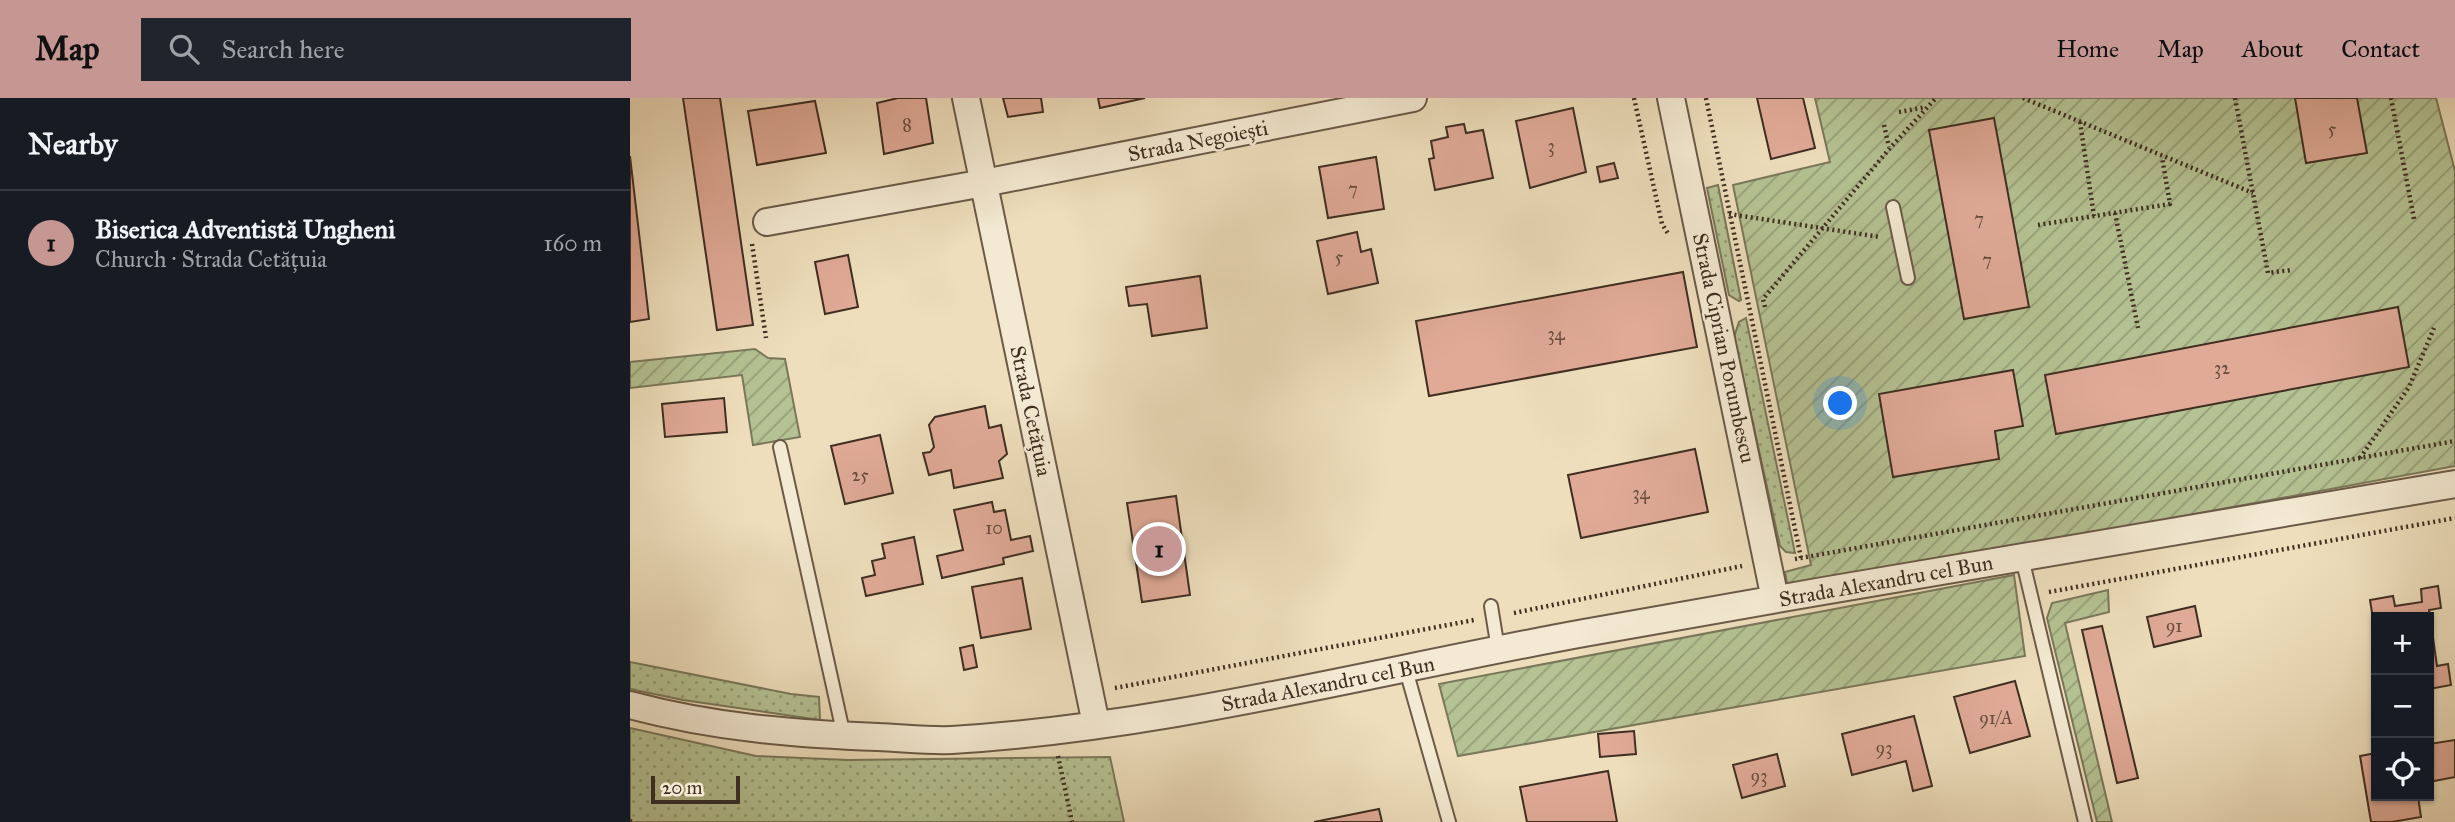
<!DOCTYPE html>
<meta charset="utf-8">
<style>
body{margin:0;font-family:"IM FELL Great Primer",serif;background:#20242c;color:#f1f3f6}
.controls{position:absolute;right:21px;bottom:21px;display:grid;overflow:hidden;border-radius:0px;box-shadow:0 2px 5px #0004}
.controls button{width:63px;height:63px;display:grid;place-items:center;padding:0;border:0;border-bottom:2px solid #363941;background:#171b24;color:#f1f3f6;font:35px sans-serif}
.scale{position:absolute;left:21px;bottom:18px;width:89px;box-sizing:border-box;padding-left:7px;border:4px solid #3f2e21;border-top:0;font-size:19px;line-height:24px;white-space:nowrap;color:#3f2e21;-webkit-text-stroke:5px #f4ead3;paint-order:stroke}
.you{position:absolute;left:1211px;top:306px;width:24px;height:24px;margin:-18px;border:5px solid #fff;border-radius:50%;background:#1a73e8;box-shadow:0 0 0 10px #1a73e833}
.badge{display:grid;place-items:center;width:46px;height:46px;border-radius:50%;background:#c59692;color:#111;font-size:23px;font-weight:700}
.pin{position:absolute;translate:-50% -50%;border:4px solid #fff;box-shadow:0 2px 7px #0006}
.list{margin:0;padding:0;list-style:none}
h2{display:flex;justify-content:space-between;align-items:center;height:91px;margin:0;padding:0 28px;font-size:30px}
h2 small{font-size:23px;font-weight:400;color:#9ea1a6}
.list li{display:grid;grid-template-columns:46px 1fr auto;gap:21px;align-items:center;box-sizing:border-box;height:105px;padding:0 28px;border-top:2px solid #363941}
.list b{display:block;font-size:26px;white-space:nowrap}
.list p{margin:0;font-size:23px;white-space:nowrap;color:#9ea1a6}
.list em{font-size:23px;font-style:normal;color:#9ea1a6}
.icon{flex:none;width:38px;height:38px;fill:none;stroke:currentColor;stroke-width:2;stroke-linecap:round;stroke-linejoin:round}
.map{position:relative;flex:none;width:1825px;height:724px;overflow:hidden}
header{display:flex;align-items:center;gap:42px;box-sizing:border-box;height:98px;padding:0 35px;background:#c59692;color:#111}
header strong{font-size:33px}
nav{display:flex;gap:38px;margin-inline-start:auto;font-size:24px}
.search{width:490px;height:63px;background:#20242c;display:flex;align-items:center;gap:18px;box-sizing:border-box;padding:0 24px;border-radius:0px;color:#9ea1a6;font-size:26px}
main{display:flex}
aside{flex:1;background:#171b24}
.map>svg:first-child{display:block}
.grass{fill:url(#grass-dots);stroke:#7a785a;stroke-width:2}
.garden{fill:url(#garden-furrows);stroke:#7a785a;stroke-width:2}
.building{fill:#e0aa97;stroke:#3f2e21;stroke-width:2}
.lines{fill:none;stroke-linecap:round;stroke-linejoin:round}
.service-casing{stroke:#6b5a48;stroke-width:16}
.minor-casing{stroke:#6b5a48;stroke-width:30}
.path{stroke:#3f2e21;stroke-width:4.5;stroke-dasharray:2 3.5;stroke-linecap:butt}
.service{stroke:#f4ead3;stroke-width:12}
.minor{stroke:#f4ead3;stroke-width:26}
.labels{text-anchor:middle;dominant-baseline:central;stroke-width:5;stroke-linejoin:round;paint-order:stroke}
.number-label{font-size:18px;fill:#674d3e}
.street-label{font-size:21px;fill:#3f2e21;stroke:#f4ead3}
</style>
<header>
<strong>Map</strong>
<div class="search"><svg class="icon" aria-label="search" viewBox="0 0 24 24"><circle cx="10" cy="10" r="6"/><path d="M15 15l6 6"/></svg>Search here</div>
<nav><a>Home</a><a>Map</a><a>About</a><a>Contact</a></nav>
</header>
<main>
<aside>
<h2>Nearby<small></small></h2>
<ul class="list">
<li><span class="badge">1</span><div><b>Biserica Adventistă Ungheni</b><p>Church · Strada Cetățuia</p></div><em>160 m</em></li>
</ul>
</aside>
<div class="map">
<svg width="1825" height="724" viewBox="0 0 1825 724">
<defs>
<pattern id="grass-dots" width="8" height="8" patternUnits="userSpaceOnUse" patternTransform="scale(1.75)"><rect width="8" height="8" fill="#b5c293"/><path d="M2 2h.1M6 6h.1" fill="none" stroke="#959e78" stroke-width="1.8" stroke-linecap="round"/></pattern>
<pattern id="garden-furrows" width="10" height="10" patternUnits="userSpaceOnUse" patternTransform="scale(1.75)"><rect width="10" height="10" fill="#b5c293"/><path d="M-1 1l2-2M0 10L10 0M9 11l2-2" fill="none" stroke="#959e78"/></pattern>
</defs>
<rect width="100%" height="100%" fill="#eedebc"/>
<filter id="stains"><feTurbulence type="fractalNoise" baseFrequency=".00286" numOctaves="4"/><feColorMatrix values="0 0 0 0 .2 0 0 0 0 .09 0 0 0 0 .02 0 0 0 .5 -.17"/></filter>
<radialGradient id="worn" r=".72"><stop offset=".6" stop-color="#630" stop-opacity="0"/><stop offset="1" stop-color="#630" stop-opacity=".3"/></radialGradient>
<path class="grass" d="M1088 87 1111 202 1109 203 1099 197 1077 90Z
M1116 220 1165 455 1156 454 1150 448 1104 239 1109 224Z
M0 564 161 596 189 599 190 622 53 602 0 591Z
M0 630 126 658 218 662 480 659 494 724H0Z"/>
<path class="garden" d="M1185 0H1806L1825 73V368L1158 491 1155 474 1181 467 1103 87 1200 64Z
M125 251 138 260 155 261 170 339 123 347 112 277 0 290V264Z
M1384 477 1395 558 828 658 809 586Z
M1478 492 1479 514 1435 525 1482 724H1467L1417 520 1422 505Z"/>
<path class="building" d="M53 0H90L123 227 87 232Z
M268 0H296L303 45 254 56 247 5Z
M373 0H411L413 14 378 19Z
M468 0H515L470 10Z
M1127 0H1173L1185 50 1141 61Z
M1665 0H1727L1737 55 1676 65Z
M185 3 196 55 127 67 118 13Z
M943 10 956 74 900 90 886 23Z
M1364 20 1399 209 1334 221 1299 32Z
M834 26 836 35 853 32 863 80 805 92 799 61 804 60 801 43 818 39 816 29Z
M0 58 19 221 0 224Z
M746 59 754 111 698 120 689 69Z
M984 65 988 80 970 84 967 69Z
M727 134 731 154 741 151 748 185 698 196 687 143Z
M218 157 228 209 195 216 185 164Z
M1053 174 1067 249 799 298 786 223Z
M570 178 577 230 522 238 517 206 499 208 496 189Z
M1768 209 1779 269 1426 336 1415 277Z
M1383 272 1393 328 1365 333 1369 361 1263 379 1249 296Z
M94 300 97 334 35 339 32 306Z
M355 308 359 330 371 327 377 356 369 363 373 380 324 390 321 372 299 377 293 355 300 354 304 349 299 327 305 319Z
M250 337 263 395 215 406 201 348Z
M1065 351 1078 414 951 440 938 377Z
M546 398 560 497 512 504 497 405Z
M362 404 364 414 375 412 381 442 400 438 403 453 373 460 374 466 312 480 307 458 333 452 324 412Z
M284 439 293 486 236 498 232 480 245 477 242 463 255 460 252 446Z
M392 480 401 531 351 540 342 489Z
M1808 488 1811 510 1799 512 1807 568 1818 566 1821 587 1799 591V519L1743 521 1740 502 1763 498 1765 508 1792 504 1791 491Z
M1565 508 1571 538 1524 549 1517 519Z
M1472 528 1508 680 1487 685 1452 532Z
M343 547 347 569 334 572 330 550Z
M1385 583 1400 638 1340 655 1324 599Z
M1284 618 1302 688 1283 693 1276 663 1222 677 1212 636Z
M1004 633 1006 656 970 659 968 636Z
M1825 642V679L1799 684V646Z
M1746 655V698H1788L1791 719 1762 724H1741L1730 658Z
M1147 656 1155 688 1112 700 1103 667Z
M978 673 987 724H897L890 689Z
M749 711 752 724H684Z"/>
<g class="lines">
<defs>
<path id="service" d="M1263 109 1278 180
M150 349 214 638
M1392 460 1455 724
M861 508 868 551
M776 572 819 724"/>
<path id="minor" d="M336 0 466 626
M1041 0 1145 501
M137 124 354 85 783 0
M0 607C82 629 164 636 248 639 273 640 298 643 322 642 536 629 745 573 954 535 1244 483 1535 435 1825 386"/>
</defs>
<use href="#service" class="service-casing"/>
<use href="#minor" class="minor-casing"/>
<path class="path" d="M1004 0 1032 126 1039 137
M1076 0 1171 460
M1393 0 1623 95
M1605 0 1638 175 1661 172
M1761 0 1784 121
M1269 14 1296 9
M1450 24 1464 118
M1254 27 1259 49
M1485 115 1508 230
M1099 116 1250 139
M1408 127 1540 106 1532 59
M122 146 136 240
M1135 209 1133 201 1260 50 1306 0
M1730 360 1779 289 1804 230
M1165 461 1825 343
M1419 494 1825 420
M884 515 1112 468
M485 590 844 522
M428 658 442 724
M0 723 5 724"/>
<use href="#service" class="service"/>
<use href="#minor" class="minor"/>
</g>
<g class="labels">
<g class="number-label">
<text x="277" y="27">8</text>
<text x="1702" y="31">5</text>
<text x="921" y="48">3</text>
<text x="723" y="91">7</text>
<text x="1349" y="121">7</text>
<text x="709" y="159">5</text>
<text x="1357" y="162">7</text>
<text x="926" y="236">34</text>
<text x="1592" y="270">32</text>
<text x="230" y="377">25</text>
<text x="1011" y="395">34</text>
<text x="364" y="430">10</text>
<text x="1544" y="528">91</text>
<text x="1366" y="620">91/A</text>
<text x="1254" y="650">93</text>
<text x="1129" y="678">93</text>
</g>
<g class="street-label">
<text transform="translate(568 43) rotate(-11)">Strada Negoiești</text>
<text transform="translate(1094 250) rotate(78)">Strada Ciprian Porumbescu</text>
<text transform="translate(401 313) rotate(78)">Strada Cetățuia</text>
<text transform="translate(1256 483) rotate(-10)">Strada Alexandru cel Bun</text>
<text transform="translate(698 586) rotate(-11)">Strada Alexandru cel Bun</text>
</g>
</g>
<rect width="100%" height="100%" filter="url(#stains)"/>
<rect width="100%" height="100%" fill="url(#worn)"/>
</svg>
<div class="controls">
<button>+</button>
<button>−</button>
<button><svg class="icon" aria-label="locate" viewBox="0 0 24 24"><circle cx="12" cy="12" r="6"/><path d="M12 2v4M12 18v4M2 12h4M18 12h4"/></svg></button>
</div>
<div class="scale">20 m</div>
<div class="you"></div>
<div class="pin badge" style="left:529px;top:451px">1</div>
</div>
</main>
